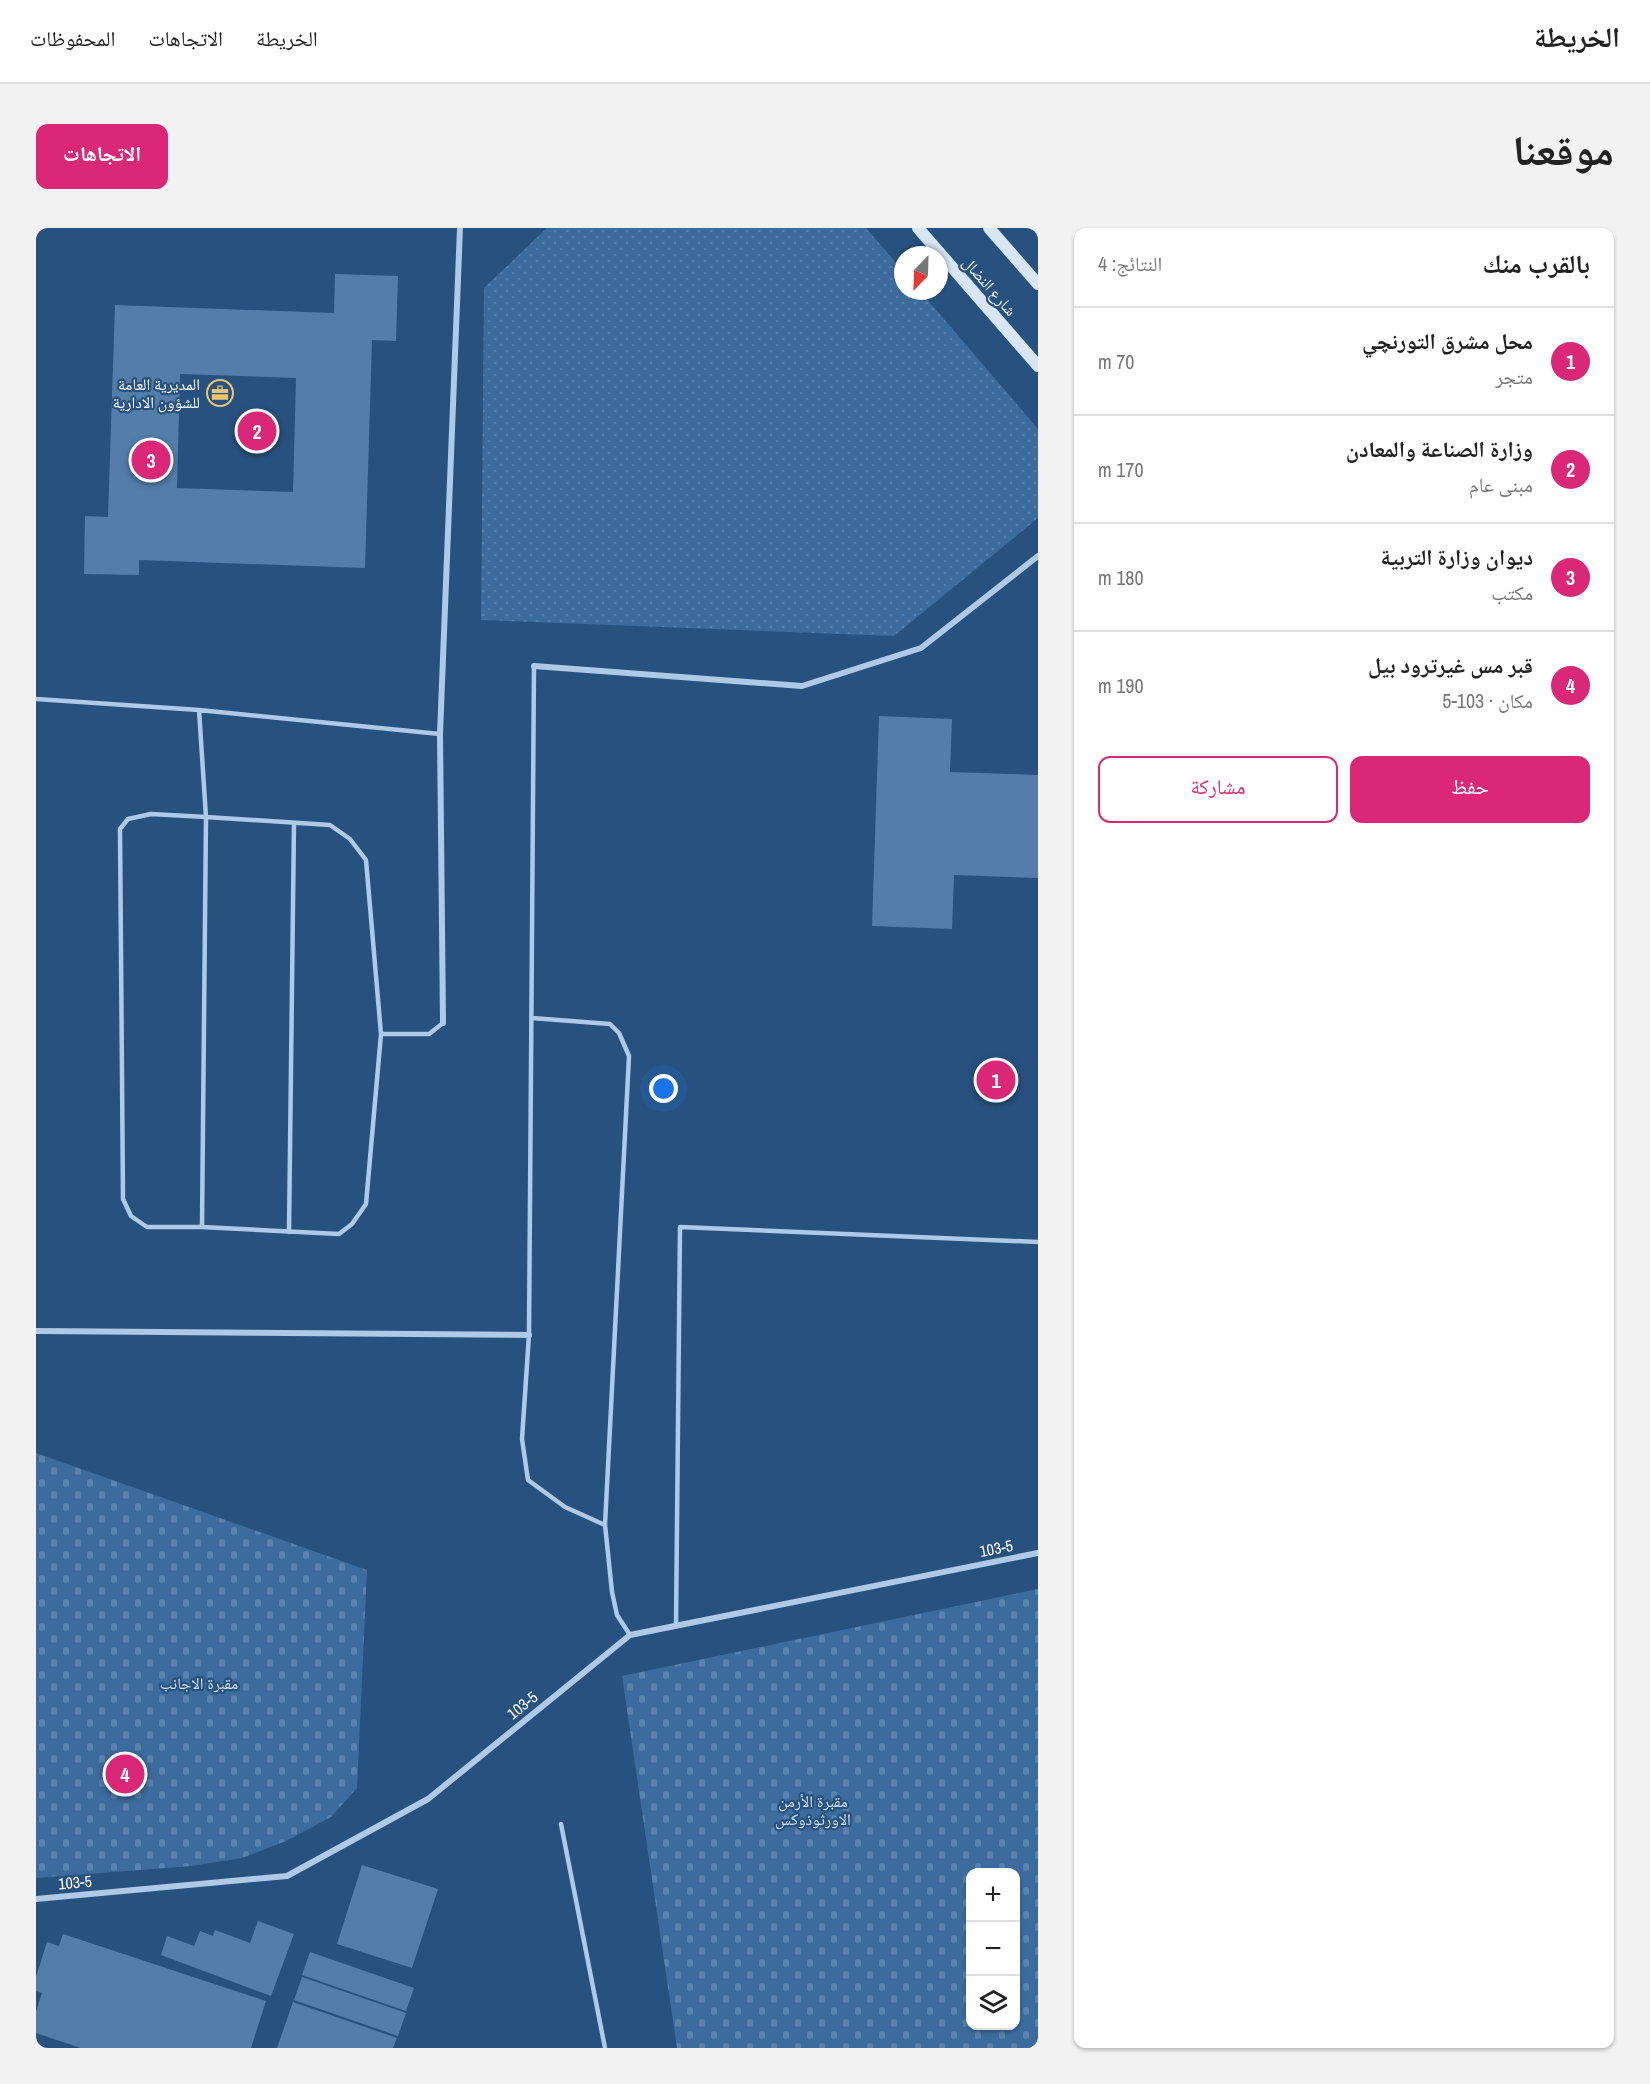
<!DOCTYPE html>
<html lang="ar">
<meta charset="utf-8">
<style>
body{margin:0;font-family:"Archivo Narrow","Noto Naskh Arabic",sans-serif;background:#f2f2f2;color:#222;direction:rtl}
.controls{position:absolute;right:18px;bottom:18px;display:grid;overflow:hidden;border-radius:12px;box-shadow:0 2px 4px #0004}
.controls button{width:54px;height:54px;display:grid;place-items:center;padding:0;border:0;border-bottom:2px solid #e0e0e0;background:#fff;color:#222;font:30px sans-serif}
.compass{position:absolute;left:858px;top:18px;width:54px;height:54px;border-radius:50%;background:#fff;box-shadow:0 2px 4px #0004;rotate:203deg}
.you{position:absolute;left:628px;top:861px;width:21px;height:21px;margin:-15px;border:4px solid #fff;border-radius:50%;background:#1a73e8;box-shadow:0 0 0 9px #1a73e833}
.badge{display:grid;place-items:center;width:39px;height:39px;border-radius:50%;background:#db2777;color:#fff;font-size:20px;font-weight:700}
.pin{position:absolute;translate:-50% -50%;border:3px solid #fff;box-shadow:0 2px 6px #0006}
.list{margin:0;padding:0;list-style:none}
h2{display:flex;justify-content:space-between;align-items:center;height:78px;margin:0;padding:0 24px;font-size:26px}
h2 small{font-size:20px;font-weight:400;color:#767676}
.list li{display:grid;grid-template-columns:39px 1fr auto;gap:18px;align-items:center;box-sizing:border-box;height:108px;padding:0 24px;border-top:2px solid #e0e0e0}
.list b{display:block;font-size:22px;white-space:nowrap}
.list p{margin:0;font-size:20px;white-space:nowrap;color:#767676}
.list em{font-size:20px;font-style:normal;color:#767676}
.actions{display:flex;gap:12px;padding:18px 24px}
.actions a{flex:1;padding:14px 0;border:2px solid #db2777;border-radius:12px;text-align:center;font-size:21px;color:#db2777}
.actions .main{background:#db2777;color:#fff}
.icon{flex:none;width:33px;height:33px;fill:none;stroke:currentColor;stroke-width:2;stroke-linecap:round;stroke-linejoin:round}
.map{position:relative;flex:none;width:1002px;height:1820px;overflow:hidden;direction:ltr;border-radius:12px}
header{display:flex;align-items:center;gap:36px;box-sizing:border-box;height:84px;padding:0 30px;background:#fff;border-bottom:2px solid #e0e0e0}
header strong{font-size:28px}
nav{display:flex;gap:33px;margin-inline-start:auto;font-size:21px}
.intro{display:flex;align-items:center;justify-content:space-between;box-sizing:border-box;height:144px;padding:0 36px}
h1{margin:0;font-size:42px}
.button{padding:15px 27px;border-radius:12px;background:#db2777;color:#fff;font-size:21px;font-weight:700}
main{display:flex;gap:36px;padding:0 36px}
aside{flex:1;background:#fff;border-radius:12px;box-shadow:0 2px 4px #0004}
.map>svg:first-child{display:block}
.grass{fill:url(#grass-dots)}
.cemetery{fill:url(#cemetery-stones);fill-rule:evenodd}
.building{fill:#537eaa;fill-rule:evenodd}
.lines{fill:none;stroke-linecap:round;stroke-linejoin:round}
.lane{stroke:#aecae6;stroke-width:4.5}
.street{stroke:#aecae6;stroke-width:6}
.secondary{stroke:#d7e5f5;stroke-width:12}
.labels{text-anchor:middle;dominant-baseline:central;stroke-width:4.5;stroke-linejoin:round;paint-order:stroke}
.street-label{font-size:16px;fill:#fff;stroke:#27527f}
.poi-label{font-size:16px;fill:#fff;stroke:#27527f;text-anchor:end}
.park-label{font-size:16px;fill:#d1e3f5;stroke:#27527f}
</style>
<header>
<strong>الخريطة</strong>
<nav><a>الخريطة</a><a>الاتجاهات</a><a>المحفوظات</a></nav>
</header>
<div class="intro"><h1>موقعنا</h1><a class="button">الاتجاهات</a></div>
<main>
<aside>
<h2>بالقرب منك<small>النتائج: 4</small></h2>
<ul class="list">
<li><span class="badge">1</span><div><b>محل مشرق التورنچي</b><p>متجر</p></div><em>70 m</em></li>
<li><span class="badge">2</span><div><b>وزارة الصناعة والمعادن</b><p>مبنى عام</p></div><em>170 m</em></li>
<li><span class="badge">3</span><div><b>ديوان وزارة التربية</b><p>مكتب</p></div><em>180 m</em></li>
<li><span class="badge">4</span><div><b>قبر مس غيرترود بيل</b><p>مكان · 103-5</p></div><em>190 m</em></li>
</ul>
<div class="actions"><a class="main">حفظ</a><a>مشاركة</a></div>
</aside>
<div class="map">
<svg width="1002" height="1820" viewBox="0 0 1002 1820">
<defs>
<pattern id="grass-dots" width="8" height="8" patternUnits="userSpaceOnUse" patternTransform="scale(1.5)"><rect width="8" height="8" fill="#3c6c9d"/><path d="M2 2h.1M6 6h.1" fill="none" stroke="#5982ac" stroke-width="1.8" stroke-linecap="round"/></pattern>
<pattern id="cemetery-stones" width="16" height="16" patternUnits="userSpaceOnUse" patternTransform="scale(1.5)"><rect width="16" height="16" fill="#3c6c9d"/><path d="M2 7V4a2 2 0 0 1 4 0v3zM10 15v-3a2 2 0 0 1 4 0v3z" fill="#5982ac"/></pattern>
</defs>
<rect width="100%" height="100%" fill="#27527f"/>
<path class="grass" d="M511 0H830L867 43V63H884L1002 201V290L858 408 445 392 448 60Z"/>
<path class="cemetery" d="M0 1225 331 1342 321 1560 295 1589 250 1613 206 1630 155 1638 0 1650Z
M1002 1361V1820H641L586 1448ZM934 1644H980V1798H934Z"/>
<path class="building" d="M299 46 362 48 360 113 336 112 329 340 103 332V347L48 346 49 288 72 289 79 77 298 85ZM144 146 260 150 257 264 141 260Z
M843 488 916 491 914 544 1002 547V650L918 647 916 701 836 698Z
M326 1637 402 1661 376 1740 301 1716Z
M222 1693 258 1706 235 1768 125 1727 131 1708 158 1718 164 1703 177 1708 179 1702 214 1715Z
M27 1706 230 1773 215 1820H45L0 1805V1783L6 1765 0 1763V1749L11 1714 23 1718Z
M274 1724 378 1760 370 1783 266 1747Z
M266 1749 370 1785 362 1808 258 1772Z
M257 1774 361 1810 357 1820H241Z"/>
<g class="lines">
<path class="lane" d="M498 438 493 1107 486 1211 492 1252 529 1279 569 1297 576 1364 581 1387 594 1407
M0 471 163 482 404 506
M163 482 170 589 115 586 92 591 84 601 87 971 95 988 111 999H166L303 1006 316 996 330 976 345 806 330 632 314 611 294 597 170 589 166 999
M496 790 574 796 583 805 593 828 569 1297
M345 806H393L407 795
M253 1004 258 595
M640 1397 644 999 1002 1014
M525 1596 569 1820"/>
<path class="street" d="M498 438 766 458 885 420 1002 328
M407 795 404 506 424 0
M0 1103 493 1107
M0 1671 251 1648 392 1571 594 1407 1002 1325"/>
<path class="secondary" d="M882 0 1002 138
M953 0 1002 56"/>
</g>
<defs>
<symbol id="office-ring" viewBox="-11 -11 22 22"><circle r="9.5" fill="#27527f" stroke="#eec473" stroke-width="1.5"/><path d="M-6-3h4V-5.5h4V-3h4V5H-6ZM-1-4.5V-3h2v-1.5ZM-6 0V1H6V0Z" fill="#eec473"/></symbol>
</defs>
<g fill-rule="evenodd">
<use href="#office-ring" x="169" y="150" width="30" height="30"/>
</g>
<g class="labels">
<g class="street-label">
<text transform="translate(954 58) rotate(49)">شارع النضال</text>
<text transform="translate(960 1320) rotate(-11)">103-5</text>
<text transform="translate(486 1477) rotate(-39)">103-5</text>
<text transform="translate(39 1654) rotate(-5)">103-5</text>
</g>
<g class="poi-label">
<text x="164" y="156">المديرية العامة<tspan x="164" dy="18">للشؤون الادارية</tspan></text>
</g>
<g class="park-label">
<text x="163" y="1455">مقبرة الاجانب</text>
<text x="777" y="1573">مقبرة الأرمن<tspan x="777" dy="18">الاورثوذوكس</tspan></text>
</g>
</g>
</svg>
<div class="controls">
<button>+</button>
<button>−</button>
<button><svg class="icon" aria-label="layers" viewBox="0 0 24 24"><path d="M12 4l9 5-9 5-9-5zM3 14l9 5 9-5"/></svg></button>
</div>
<svg class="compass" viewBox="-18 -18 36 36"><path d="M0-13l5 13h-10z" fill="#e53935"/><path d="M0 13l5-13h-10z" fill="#767676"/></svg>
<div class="you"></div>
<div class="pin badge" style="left:960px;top:852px">1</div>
<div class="pin badge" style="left:221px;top:203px">2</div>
<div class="pin badge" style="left:115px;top:232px">3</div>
<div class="pin badge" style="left:89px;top:1546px">4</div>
</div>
</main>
